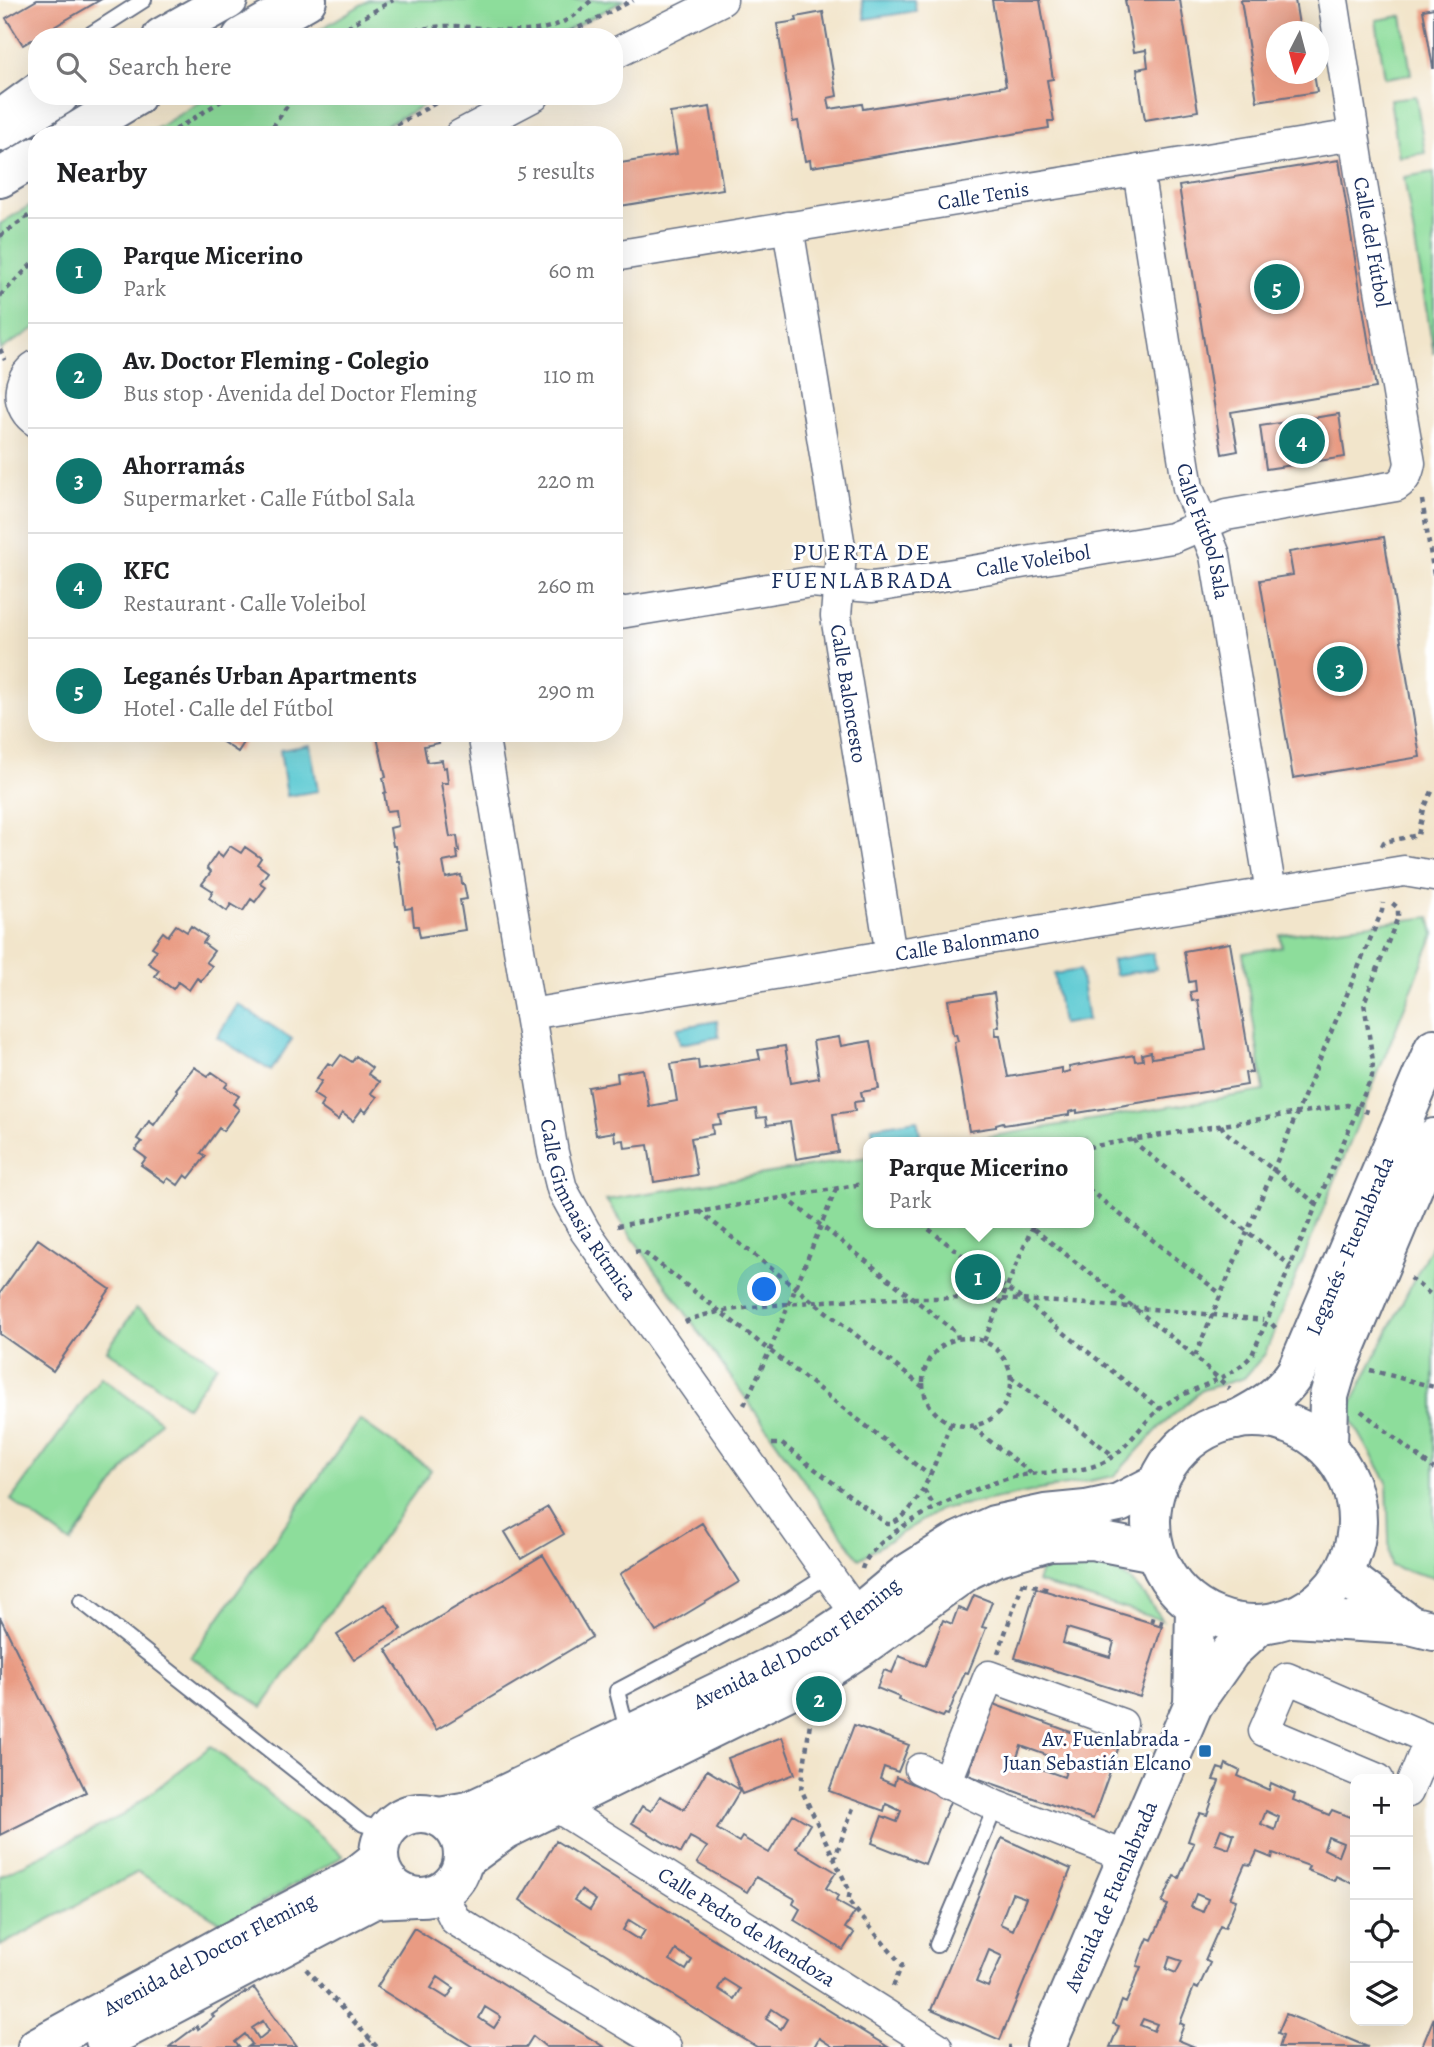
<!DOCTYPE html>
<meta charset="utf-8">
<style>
body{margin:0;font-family:Alegreya,serif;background:#f2f2f2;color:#202124}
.controls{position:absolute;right:21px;bottom:21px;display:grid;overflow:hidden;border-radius:14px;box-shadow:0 7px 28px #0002}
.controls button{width:63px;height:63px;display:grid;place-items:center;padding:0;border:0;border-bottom:2px solid #e0e0e0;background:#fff;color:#202124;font:35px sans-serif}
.compass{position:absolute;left:1266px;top:21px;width:63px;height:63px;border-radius:50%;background:#fff;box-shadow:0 7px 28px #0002;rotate:186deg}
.you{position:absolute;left:765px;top:1290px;width:24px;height:24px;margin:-18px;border:5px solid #fff;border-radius:50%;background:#1a73e8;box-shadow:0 0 0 10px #1a73e833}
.badge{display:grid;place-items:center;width:46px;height:46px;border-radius:50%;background:#0f766e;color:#fff;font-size:23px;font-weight:700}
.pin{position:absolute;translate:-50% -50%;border:4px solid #fff;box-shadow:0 2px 7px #0006}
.popup{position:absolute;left:863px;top:1137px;width:231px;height:91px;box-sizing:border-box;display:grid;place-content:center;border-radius:14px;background:#fff;filter:drop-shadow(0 2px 5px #0005);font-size:23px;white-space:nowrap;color:#757577}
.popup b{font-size:26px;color:#202124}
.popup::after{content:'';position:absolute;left:50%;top:100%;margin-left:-14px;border:14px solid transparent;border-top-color:#fff}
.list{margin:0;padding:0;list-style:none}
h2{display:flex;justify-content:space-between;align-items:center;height:91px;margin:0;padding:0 28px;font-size:30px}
h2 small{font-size:23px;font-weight:400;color:#757577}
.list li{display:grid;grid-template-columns:46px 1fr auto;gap:21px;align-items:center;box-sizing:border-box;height:105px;padding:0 28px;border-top:2px solid #e0e0e0}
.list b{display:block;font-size:26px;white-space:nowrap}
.list p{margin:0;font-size:23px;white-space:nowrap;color:#757577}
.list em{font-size:23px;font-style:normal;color:#757577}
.icon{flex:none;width:38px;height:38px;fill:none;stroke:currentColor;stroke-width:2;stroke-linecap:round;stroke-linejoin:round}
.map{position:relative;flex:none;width:1434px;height:2047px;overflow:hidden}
.search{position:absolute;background:#fff;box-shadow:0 7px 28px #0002;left:28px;top:28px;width:595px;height:77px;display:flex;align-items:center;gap:18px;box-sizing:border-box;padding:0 24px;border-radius:28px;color:#757577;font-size:26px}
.panel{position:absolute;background:#fff;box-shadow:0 7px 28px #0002;left:28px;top:126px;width:595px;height:616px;border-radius:28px}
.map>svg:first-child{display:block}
.green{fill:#8ddd9b;stroke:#54867c;stroke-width:2}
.water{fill:#5dcad3;stroke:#3c7c98;stroke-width:2}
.building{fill:#e99b83;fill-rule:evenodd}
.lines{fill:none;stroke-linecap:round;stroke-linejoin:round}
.lane-casing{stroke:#666f84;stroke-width:18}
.street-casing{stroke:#666f84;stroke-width:33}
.primary-casing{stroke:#666f84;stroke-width:42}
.highway-casing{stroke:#666f84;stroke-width:42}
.path{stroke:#666f84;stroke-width:4.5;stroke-dasharray:5 5;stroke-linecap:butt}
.lane{stroke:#fff;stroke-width:14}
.street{stroke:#fff;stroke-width:30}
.primary{stroke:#fff;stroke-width:38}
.highway{stroke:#fff;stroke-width:38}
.poi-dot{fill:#1f6fb2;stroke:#fff;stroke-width:2.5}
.labels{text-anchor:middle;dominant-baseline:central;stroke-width:6;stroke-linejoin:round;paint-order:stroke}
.street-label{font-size:21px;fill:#1b2f5e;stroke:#fff}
.poi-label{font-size:21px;fill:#1b2f5e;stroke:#fff;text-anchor:end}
.quarter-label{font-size:24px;letter-spacing:2px;fill:#1b2f5e;stroke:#fff}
</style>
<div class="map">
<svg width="1434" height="2047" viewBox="0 0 1434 2047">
<rect width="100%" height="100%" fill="#fff"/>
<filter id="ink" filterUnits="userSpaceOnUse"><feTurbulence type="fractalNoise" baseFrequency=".0143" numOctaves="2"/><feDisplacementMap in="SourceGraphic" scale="14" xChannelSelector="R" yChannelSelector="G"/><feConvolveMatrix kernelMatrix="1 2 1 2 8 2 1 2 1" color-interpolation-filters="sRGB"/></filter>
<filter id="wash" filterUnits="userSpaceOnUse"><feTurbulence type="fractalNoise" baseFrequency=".00686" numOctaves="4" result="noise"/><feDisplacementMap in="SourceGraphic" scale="28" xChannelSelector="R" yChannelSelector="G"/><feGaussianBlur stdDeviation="1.57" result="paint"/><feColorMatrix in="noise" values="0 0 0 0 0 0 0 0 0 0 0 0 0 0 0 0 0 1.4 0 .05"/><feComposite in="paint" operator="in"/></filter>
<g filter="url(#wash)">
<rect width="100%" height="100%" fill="#f2e5cb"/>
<path class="green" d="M369 0H625L555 37H308Z
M1402 16 1411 74 1385 78 1376 20Z
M210 96H441L368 135H146Z
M1416 96 1425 153 1399 157 1390 99Z
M1434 172V354L1404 177Z
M37 201V327L0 350V224Z
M1430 917 1434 934 1265 1354 1244 1378 1202 1390 1160 1427 1114 1476 941 1509 859 1559 606 1200 868 1157V1223H1088V1142H958L1264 1091 1243 953 1282 947 1280 935Z
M1434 1240V1578L1390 1566 1387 1482 1347 1412Z
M136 1308 217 1365 187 1407 107 1350Z
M101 1377 160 1421 71 1543 11 1500Z
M360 1420 431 1470 262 1707 191 1657Z
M1089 1563C1128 1569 1141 1590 1162 1620L1037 1582 1041 1570Z
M211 1746 343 1856 225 1925 138 1872 0 1946V1876L123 1815Z"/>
<path class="water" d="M862 0H914L916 11 865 19Z
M310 745 318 791 287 796 280 750Z
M1153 953 1156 969 1115 975 1112 960Z
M1080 970 1088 1020 1062 1024 1054 974Z
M238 1004 292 1039 271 1071 217 1037Z
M717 1021 719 1037 680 1044 677 1028Z
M917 1120 921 1140 874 1142 872 1127Z"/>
<g id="blocks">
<path class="building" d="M37 0H100L23 45 6 18Z
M992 0H1040L1053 79 1047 80 1054 121H1048L1049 128 811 167 810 160 805 161 798 121 793 122 777 24 797 21 796 17 823 12 837 96 828 98 830 109 862 104 863 109 1006 86Z
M1125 0H1180L1198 111 1145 120 1137 69 1148 67 1146 50 1134 52Z
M1241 0H1295L1299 25 1289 27 1290 32H1276V74H1314L1317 92 1257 101Z
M1434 8V68H1433L1423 10Z
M710 107 723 189 614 207V164L677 154 670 113Z
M1339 160 1376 388 1231 412 1238 451 1222 454 1179 186Z
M1339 414 1345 457 1266 469 1260 426Z
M1384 537 1420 757 1293 778 1260 580 1293 575 1289 552Z
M209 733H250L238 752Z
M376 733H437L439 743 424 746 427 762 442 760 443 768 446 767 448 783H441L450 837 457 836 459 851H457L458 859 443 862 446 878 461 875 462 884H464L467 899 460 900 465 930 420 937 418 926H414L412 908 405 909 399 861H397L395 846H393L390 828 398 826 396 810 387 811 384 793 386 792 383 778 386 777Z
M230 846 241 853 245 847 261 858 257 864 268 872 260 883 266 887 255 902 251 899 243 911 231 904 227 911 209 898 213 891 202 884 211 872 207 868 217 853 222 857Z
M176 925 187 932 191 926 207 937 203 943 214 951 206 962 212 966 201 981 197 978 189 990 178 982 173 989 155 976 159 970 148 963 157 950 152 947 163 932 168 936Z
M1230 943 1252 1072 1245 1073 1247 1085 1077 1113V1110L1069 1112V1115L1004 1125 1003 1122 996 1124V1127L969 1131 954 1042 958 1041 956 1034 953 1035 948 1000 994 993 999 1026 995 1027 996 1035H1000L1008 1077 1062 1068V1073L1070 1071 1069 1067 1134 1055 1135 1061 1143 1060 1142 1054 1151 1052 1152 1058 1206 1050 1198 1000 1192 1001 1190 992 1196 991 1195 981 1189 982 1184 951Z
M839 1037 841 1046 871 1041 879 1089 861 1092 863 1101 854 1102 855 1111 833 1114 838 1152 796 1159 790 1122 767 1125 766 1117 757 1118 756 1109 719 1115 721 1124 712 1125 713 1134 691 1138 697 1175 654 1182 648 1145 625 1148 624 1140 615 1141 614 1132 596 1135 588 1087 618 1082 617 1073 643 1069 649 1106 677 1101 671 1064 698 1060 699 1069 760 1059 758 1050 785 1046 791 1083 819 1078 813 1041Z
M341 1055 352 1062 356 1056 372 1068 368 1074 379 1082 371 1093 377 1097 366 1112 362 1109 353 1121 342 1113 338 1120 320 1107 324 1101 313 1094 322 1081 317 1078 328 1063 333 1066Z
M194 1067 208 1076 212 1072 228 1083 225 1087 239 1096 233 1104 239 1109 223 1131 219 1128 201 1153 206 1156 189 1178 185 1175 178 1185 168 1178 165 1182 141 1165 146 1158 135 1150 142 1142 137 1139 149 1121 154 1125 178 1091 176 1089Z
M38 1239 110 1289 53 1371 0 1334V1293Z
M548 1507 564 1534 521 1559 505 1532Z
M702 1523 739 1582 656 1632 620 1574Z
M543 1555 592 1637 436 1730 386 1649Z
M1036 1588 1162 1626 1140 1697 1015 1658ZM1067 1628 1114 1642 1110 1657 1063 1643Z
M974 1595 992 1602 982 1627 986 1628 968 1673 965 1672 948 1715 945 1714 943 1717 898 1700 899 1697 877 1688 884 1670 892 1673 899 1656 925 1666 943 1620 952 1624 958 1608 967 1611Z
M385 1604 402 1629 354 1660 337 1635Z
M0 1617 86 1792 0 1835Z
M993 1704 1118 1749 1093 1819 968 1775ZM1021 1746 1069 1763 1064 1777 1016 1760Z
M854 1725 909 1745 898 1772 884 1767 880 1779 894 1785 896 1777 951 1799 925 1864 872 1843 882 1816 897 1822 901 1811 886 1804 884 1811 829 1791Z
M782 1737 795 1774 742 1794 740 1790 717 1829 739 1842 742 1837 769 1853 793 1814 810 1824 796 1848 836 1872 826 1888 838 1896 836 1901 855 1912 845 1928 854 1933 843 1950 794 1920 800 1909 793 1904 795 1899 756 1877 747 1892 697 1863 707 1847 694 1839 690 1837 681 1853 632 1823 642 1806 651 1811 660 1796 684 1809 707 1770 740 1790 728 1758Z
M1226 1764 1240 1771 1238 1776 1269 1790 1271 1783 1295 1794 1293 1800 1329 1815 1332 1810 1355 1819V1885L1336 1876 1334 1881 1307 1870 1309 1866 1273 1853 1272 1858 1257 1852 1251 1865 1245 1864 1230 1898 1236 1900 1225 1928 1220 1926 1205 1960 1210 1963 1198 1989 1194 1987 1180 2023 1184 2025 1178 2040 1195 2047H1110L1119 2026 1113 2024 1122 2001 1126 2003 1141 1967 1137 1966 1142 1952 1148 1938 1152 1940 1168 1905 1162 1903 1174 1876 1179 1878 1194 1843 1188 1841 1193 1827 1200 1813 1207 1815 1219 1781 1213 1780 1218 1768 1224 1770ZM1266 1811 1279 1817 1275 1830 1261 1824ZM1221 1829 1234 1834 1229 1849 1215 1844ZM1328 1837 1343 1843 1338 1856 1324 1849ZM1196 1894 1208 1899 1203 1912 1191 1907ZM1170 1957 1182 1961 1176 1973 1166 1969ZM1143 2019 1157 2024 1154 2031 1140 2025Z
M1002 1838 1071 1869 1000 2040 931 2010ZM1012 1893 1026 1898 1013 1930 1000 1924ZM989 1950 1002 1956 988 1987 976 1982Z
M556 1841 888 2047H833L819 2038 814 2047H757L544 1916 520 1900ZM581 1890 596 1900 590 1910 574 1900ZM629 1920 645 1930 639 1940 623 1930ZM676 1950 692 1960 686 1970 670 1960ZM724 1979 740 1989 734 1999 718 1989ZM772 2009 787 2019 781 2029 766 2019Z
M414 1928 531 2001 604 2047H546L533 2036 526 2047H473L377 1987ZM438 1977 454 1988 447 1998 431 1988ZM485 2007 501 2017 494 2028 479 2018Z
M254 1988 297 2047H248L252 2044 245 2034 235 2042 239 2047H169L197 2026 198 2029 214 2017 212 2015 245 1992 246 1993ZM263 2021 269 2031 259 2039 252 2028Z
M1286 2014 1344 2037 1368 2047H1279L1283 2035 1278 2033Z
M1434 2017V2047H1422Z"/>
</g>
</g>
<g filter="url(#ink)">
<use href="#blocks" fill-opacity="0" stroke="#666f84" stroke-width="2"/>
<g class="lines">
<defs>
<path id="lane" d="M86 37 144 0
M0 105 37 78
M81 1601 363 1824 386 1831
M628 1734 617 1691 789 1600 828 1575
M937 1945 996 1806"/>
<g id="street">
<path d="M614 54 722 0"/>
<path d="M460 135 534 96"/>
<path id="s1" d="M1138 170 1188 488 1215 555 1271 892"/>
<path id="s2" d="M788 227 841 553 836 616 891 955"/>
<path id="s3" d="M614 256 1354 135"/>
<path d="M37 365C15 378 15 409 37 422"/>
<path id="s4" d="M614 614 811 582 871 587 881 586 1172 538 1226 515 1396 486C1405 480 1408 474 1410 463L1360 173 1333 0"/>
<path id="s5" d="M483 733 553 1153 562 1189 585 1231 857 1615"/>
<path id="s6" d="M530 1014 1404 871 1434 876"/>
<path d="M920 1769 996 1806 1127 1857"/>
<path d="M1378 1779 1264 1731 1287 1678 1434 1741"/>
<path d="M946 1783 989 1676 1122 1724"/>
<path d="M1408 1792 1430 1739"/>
<path id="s7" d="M554 1805 937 2047"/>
<path d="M441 1892 455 1920 666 2047"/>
</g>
<g id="primary">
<path d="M1343 1574 1410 1625"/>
<path d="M1293 1618 1410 1625 1434 1631"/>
<circle cx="421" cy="1855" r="42"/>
<path id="s8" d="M439 1816 469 1811 493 1800 801 1652 857 1615 905 1575 959 1541 994 1525 1045 1514 1086 1510 1119 1503 1156 1484"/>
<path d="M464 1860 505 1830 812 1679 861 1647 968 1570 995 1557 1049 1541 1092 1540 1155 1552"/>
<path d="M105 2040 374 1899 415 1897"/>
<path id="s9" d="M37 2047 224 1945 355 1877 379 1858"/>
</g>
<g id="highway">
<path d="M162 37 228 0"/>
<path d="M242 37 307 0"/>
<path d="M0 132 59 96"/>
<path d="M71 135 136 96"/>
<path d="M0 178 37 156"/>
<circle cx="1254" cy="1521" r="103"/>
<path id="s10" d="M1236 1420C1261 1407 1280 1396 1296 1372L1434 1048"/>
<path d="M1328 1449 1329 1396 1337 1369 1434 1138"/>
<path d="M1193 1705 1195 1607"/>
<path id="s11" d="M1046 2047 1193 1705 1231 1651 1259 1625"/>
</g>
</defs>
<use href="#lane" class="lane-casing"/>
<use href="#street" class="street-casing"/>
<use href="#primary" class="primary-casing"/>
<use href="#highway" class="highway-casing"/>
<path class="path" d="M330 37 393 0
M396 37C406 33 417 29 428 28 474 19 519 45 567 20 576 16 584 6 592 0
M561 37 633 0
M167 135 229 96
M267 135 294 96
M379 135 448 96
M0 236 37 210
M0 296 37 259
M0 349 5 360
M1422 500 1434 575
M1382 846 1384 842 1418 835 1424 809 1434 787
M1221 1125 1224 1131 1318 1205
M1134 1139 1136 1144 1291 1266
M1088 1147 1347 1105 1371 1113
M1088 1189 1221 1294
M787 1196 790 1201 957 1333 958 1339
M699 1211 802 1293 923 1387
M921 1223 995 1281 1015 1294 1160 1409
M1026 1223 1184 1347 1230 1389
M617 1226 868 1183
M635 1252 641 1251 649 1256 929 1475
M1410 1278 1434 1297
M685 1322C713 1308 778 1305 811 1302 962 1291 1112 1304 1263 1320
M1272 1324 1278 1331
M923 1382a44 44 0 1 1 88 0a44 44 0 1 1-88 0Z
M984 1341 1034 1223
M1195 1356 1382 911 1383 903
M1370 1370 1434 1387
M1011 1377 1114 1456
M744 1405 770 1350 836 1189
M1361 1411 1434 1469
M974 1426 977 1431 1031 1473
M772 1444H782L887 1524H891C922 1511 938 1453 951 1423
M924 1490 932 1503
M862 1569C873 1530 979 1484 1018 1476 1047 1470 1075 1475 1102 1463 1126 1452 1140 1424 1161 1408 1189 1386 1228 1383 1252 1355L1372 1076 1373 1061 1364 1003 1398 917V908L1391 902
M1023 1583 1050 1589
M1150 1619 1163 1623
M998 1653 1023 1582
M811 1715 801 1789 850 1892 848 1901 902 1965 892 1989
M834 1860 853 1808
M306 1969 377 2047
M361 2047 371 2040
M1008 2047H1011"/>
<use href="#lane" class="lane"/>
<use href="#street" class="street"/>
<use href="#primary" class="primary"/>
<use href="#highway" class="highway"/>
</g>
</g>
<rect class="poi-dot" x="1198" y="1744" width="14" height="14" rx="3.5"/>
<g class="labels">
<g class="street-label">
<text stroke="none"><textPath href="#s3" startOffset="374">Calle Tenis</textPath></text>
<text transform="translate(1372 242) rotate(80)">Calle del Fútbol</text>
<text stroke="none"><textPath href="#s1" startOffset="368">Calle Fútbol Sala</textPath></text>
<text stroke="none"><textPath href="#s4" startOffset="424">Calle Voleibol</textPath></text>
<text stroke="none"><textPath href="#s2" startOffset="472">Calle Baloncesto</textPath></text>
<text stroke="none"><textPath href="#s6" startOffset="443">Calle Balonmano</textPath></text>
<text stroke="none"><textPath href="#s5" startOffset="492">Calle Gimnasia Rítmica</textPath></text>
<text stroke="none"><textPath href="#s10" startOffset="215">Leganés - Fuenlabrada</textPath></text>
<text stroke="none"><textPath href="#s8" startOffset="399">Avenida del Doctor Fleming</textPath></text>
<text stroke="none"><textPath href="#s11" startOffset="164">Avenida de Fuenlabrada</textPath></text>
<text stroke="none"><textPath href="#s7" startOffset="228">Calle Pedro de Mendoza</textPath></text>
<text stroke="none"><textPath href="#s9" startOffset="196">Avenida del Doctor Fleming</textPath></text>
</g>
<g class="poi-label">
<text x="1191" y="1739">Av. Fuenlabrada -<tspan x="1191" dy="24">Juan Sebastián Elcano</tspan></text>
</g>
<g class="quarter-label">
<text x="862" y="552">PUERTA DE<tspan x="862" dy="28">FUENLABRADA</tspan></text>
</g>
</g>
</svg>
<div class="controls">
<button>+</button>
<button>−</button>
<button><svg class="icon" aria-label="locate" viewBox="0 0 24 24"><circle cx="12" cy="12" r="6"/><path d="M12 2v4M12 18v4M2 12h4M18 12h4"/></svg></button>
<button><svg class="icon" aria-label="layers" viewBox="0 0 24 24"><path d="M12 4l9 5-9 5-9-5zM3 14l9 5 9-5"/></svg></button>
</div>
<svg class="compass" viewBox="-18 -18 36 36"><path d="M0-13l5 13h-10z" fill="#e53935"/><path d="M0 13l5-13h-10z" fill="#757577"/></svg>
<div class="you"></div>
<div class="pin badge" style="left:978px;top:1277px">1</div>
<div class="popup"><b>Parque Micerino</b>Park</div>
<div class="pin badge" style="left:819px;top:1699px">2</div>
<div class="pin badge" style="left:1340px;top:669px">3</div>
<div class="pin badge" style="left:1302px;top:441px">4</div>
<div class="pin badge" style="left:1277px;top:287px">5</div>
<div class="search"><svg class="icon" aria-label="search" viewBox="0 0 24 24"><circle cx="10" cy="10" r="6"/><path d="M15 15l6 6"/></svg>Search here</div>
<section class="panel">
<h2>Nearby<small>5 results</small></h2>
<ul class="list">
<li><span class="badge">1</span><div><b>Parque Micerino</b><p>Park</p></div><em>60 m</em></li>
<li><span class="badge">2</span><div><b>Av. Doctor Fleming - Colegio</b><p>Bus stop · Avenida del Doctor Fleming</p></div><em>110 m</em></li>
<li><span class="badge">3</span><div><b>Ahorramás</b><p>Supermarket · Calle Fútbol Sala</p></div><em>220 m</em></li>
<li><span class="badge">4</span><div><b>KFC</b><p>Restaurant · Calle Voleibol</p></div><em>260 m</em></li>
<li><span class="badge">5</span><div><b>Leganés Urban Apartments</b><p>Hotel · Calle del Fútbol</p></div><em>290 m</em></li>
</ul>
</section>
</div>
